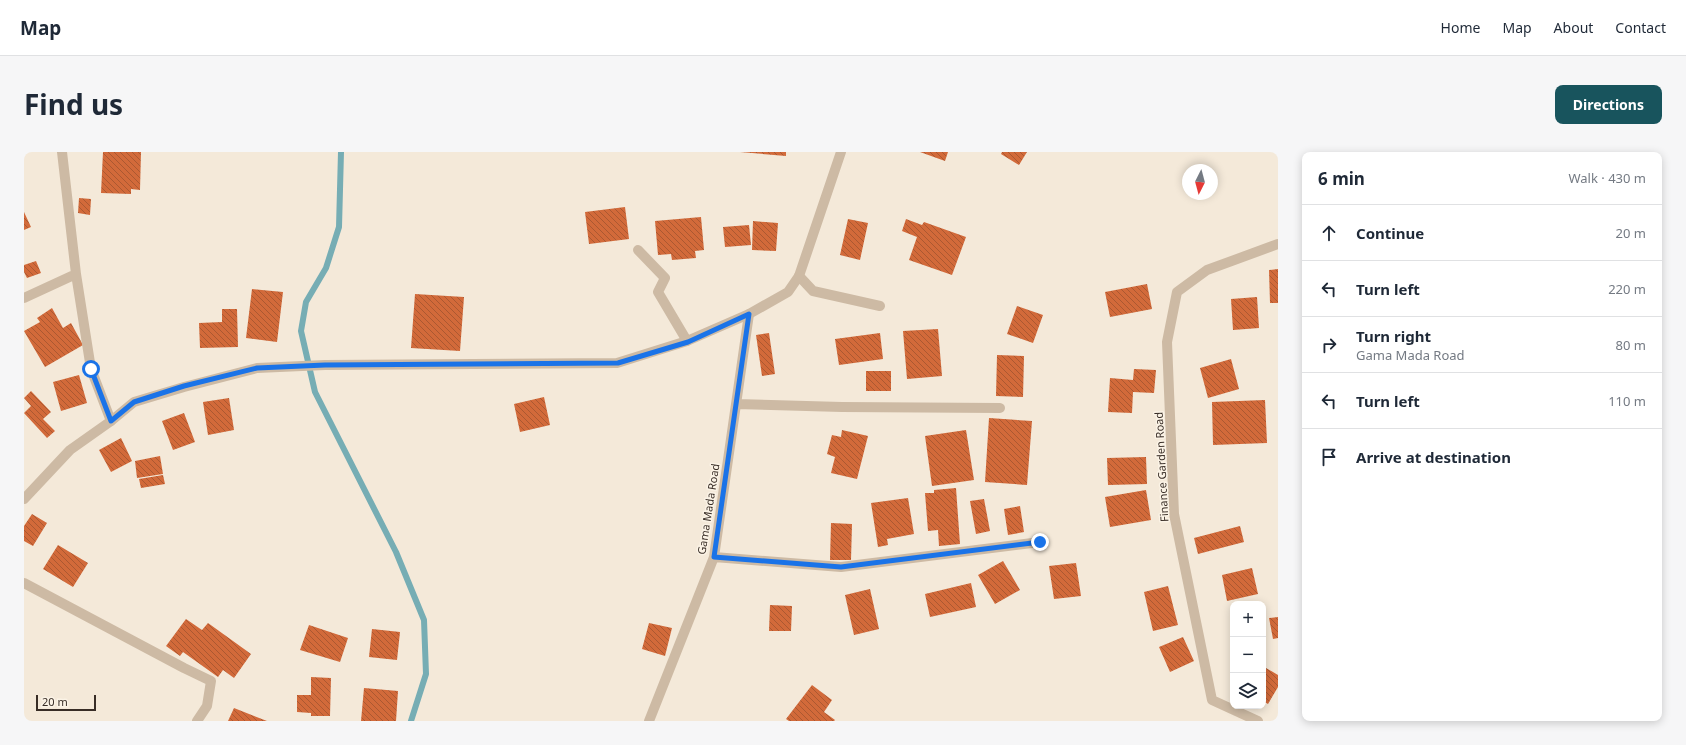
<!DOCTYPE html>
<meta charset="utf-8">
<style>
body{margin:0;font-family:"Noto Sans",sans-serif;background:#f6f6f7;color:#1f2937}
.controls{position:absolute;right:12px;bottom:12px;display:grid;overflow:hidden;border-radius:8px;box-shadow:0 2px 10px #0003}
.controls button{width:36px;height:36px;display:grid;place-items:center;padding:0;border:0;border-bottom:1px solid #e0e1e3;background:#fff;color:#1f2937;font:20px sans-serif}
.compass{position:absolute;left:1158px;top:12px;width:36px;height:36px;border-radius:50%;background:#fff;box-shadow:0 2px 10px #0003;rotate:186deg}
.scale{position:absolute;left:12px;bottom:10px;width:60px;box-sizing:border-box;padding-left:4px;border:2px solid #382d26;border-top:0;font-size:11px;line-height:14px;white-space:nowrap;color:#382d26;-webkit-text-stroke:3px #fbf3e6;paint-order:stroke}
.stop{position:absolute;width:12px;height:12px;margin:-9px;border:3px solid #1a73e8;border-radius:50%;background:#fff}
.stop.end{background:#1a73e8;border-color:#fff;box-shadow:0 1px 4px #0008}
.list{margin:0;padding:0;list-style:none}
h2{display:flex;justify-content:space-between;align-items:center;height:52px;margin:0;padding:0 16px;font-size:17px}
h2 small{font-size:13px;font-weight:400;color:#747a83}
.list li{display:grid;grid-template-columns:26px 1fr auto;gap:12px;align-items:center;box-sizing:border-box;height:56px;padding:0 16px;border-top:1px solid #e0e1e3}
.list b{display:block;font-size:15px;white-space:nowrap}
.list p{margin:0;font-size:13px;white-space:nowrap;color:#747a83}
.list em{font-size:13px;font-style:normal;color:#747a83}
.icon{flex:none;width:22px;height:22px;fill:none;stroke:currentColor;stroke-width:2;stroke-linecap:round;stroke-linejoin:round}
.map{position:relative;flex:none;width:1254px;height:569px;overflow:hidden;border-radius:8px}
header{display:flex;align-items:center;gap:24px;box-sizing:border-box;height:56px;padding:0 20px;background:#fff;border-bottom:1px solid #e0e1e3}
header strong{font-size:19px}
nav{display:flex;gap:22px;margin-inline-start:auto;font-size:14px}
.intro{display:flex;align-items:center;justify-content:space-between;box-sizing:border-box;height:96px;padding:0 24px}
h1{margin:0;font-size:28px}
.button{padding:10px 18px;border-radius:8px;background:#18545d;color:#fff;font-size:14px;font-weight:700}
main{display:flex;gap:24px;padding:0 24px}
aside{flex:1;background:#fff;border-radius:8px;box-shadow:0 2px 10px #0003}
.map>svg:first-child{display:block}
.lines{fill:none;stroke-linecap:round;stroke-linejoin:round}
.stream{stroke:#76adb4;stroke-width:6}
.building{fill:url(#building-back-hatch)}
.minor{stroke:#cdbaa4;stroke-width:10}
.tertiary{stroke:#cdbaa4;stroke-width:10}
.route{stroke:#1a73e8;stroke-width:5}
.labels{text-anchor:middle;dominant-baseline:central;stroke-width:3;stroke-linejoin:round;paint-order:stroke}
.street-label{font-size:11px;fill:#382d26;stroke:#fbf3e6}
</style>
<header>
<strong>Map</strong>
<nav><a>Home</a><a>Map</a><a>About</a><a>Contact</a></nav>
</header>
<div class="intro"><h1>Find us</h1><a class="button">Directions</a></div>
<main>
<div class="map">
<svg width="1254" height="569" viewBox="0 0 1254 569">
<defs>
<pattern id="building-back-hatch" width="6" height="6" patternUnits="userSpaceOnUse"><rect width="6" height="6" fill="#d26a3a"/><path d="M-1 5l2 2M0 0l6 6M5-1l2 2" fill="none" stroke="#ab5831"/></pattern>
</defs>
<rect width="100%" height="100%" fill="#f4e9d9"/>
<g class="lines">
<path class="stream" d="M317 0 315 75 302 116 282 150 277 179 291 240 372 400 400 468 402 522 387 569"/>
</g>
<path class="building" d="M79 0H117L116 38 107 37V42L77 41Z
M716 0H762V4Z
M896 0H924L921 9Z
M978 0H1003L995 13 977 2Z
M55 46 67 47 66 63 54 61Z
M601 55 605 87 565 92 561 60Z
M0 60 7 75 0 78Z
M677 65 680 98 671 99 672 106 648 108 647 102 634 103 631 69Z
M824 67 844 71 836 108 816 103Z
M882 67 898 73 900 70 942 85 928 123 885 108 893 85 878 79Z
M729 69 754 71 752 99 728 98Z
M725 73 727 93 701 95 699 75Z
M12 109 17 121 3 126 0 120V113Z
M1254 117V151H1246L1245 118Z
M1123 132 1128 157 1086 165 1081 140Z
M228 137 259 140 253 190 222 186Z
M391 142 440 145 436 199 387 196Z
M1233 145 1235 176 1209 178 1207 147Z
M993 154 1019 163 1009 191 983 182Z
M28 156 39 176 47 171 59 193 21 215 0 179 16 170 13 166Z
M198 157H213L214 195 176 196 175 171 198 170Z
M914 177 918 224 883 227 879 179Z
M745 181 751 222 738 224 732 183Z
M856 181 859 207 815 213 811 187Z
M973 203 1000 204 999 245 972 244Z
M1207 207 1215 237 1184 246 1176 216Z
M1110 217 1132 218 1130 241 1109 240 1108 261 1084 260 1086 226 1109 228Z
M842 219H867V239H842Z
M55 223 63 251 37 259 29 230Z
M7 239 27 260 19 267 31 279 23 286 0 261 7 254 0 246Z
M520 245 526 273 496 280 490 252Z
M205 246 210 278 184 283 179 250Z
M1241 248 1243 291 1189 293 1188 250Z
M160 261 171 290 149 298 138 269Z
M965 266 1008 269 1003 333 961 330Z
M818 278 844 284 833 327 807 321 811 305 803 302 808 283 817 285Z
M942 278 950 328 908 334 901 284Z
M97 286 108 309 87 320 75 298Z
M136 304 139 322 113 326 111 309Z
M1122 305 1123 332 1084 333 1083 306Z
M139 323 141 332 117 336 115 327Z
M932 336 936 392 915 394 914 378 904 379 901 341H910V338Z
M1122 338 1127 368 1086 375 1081 345Z
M884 346 890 382 863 387 864 393 854 395 847 351Z
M960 347 966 379 952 382 946 349Z
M996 354 1000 380 984 383 980 357Z
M8 362 23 371 9 394 0 389V374Z
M807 371 828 372 827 408H806Z
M1216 374 1220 390 1174 402 1170 386Z
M34 393 64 411 49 435 19 417Z
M979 409 996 438 971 452 954 423Z
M1052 411 1057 444 1030 447 1025 414Z
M1228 416 1234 442 1203 449 1198 423Z
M947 431 952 455 906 465 901 442Z
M1144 434 1154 473 1129 479 1120 440Z
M846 437 855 477 830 483 821 443Z
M746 453 768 454 767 479H745Z
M1254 465V486L1249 487 1245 466Z
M162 467 178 478 184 471 227 502 210 526 199 518 194 525 159 500 156 504 142 494Z
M625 471 648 476 641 504 618 497Z
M285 473 324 486 316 510 276 498Z
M348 477 376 480 373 508 345 505Z
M1159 485 1170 509 1146 520 1135 495Z
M1242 516 1254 523V535L1244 552 1239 549V521Z
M287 525 307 526 306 564H287V561L273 560V543H287Z
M788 533 808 548 800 560 811 568 810 569H765L762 567Z
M340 536 374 539 372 569H337Z
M210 556 243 569H204Z"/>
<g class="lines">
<path class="minor" d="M38 0 52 122 67 217 87 269
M614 98 641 126 634 140 663 189
M775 124 789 139 856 154
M0 146 52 122
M712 252 818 255 976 256
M690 405 817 415 1016 390
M0 431 160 516 187 529 183 554 173 569
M625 569 690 405 725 162
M1234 569 1188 548 1150 362 1143 190 1153 140 1183 118 1254 92"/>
<path class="tertiary" d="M0 347 46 298 87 269 110 250 160 235 233 216 301 213 593 211 663 189 725 162 764 140 775 124 817 0"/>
</g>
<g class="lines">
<path class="route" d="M67 217 87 269 110 250 160 234 233 216 301 213 594 211 664 190 725 162 690 405 817 415 1016 390"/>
</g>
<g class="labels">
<g class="street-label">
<text transform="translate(1137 315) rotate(-93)">Finance Garden Road</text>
<text transform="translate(684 357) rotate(-81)">Gama Mada Road</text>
</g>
</g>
</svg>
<div class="controls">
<button>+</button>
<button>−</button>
<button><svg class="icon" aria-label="layers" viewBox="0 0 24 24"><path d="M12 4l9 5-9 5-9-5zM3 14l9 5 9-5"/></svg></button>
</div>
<svg class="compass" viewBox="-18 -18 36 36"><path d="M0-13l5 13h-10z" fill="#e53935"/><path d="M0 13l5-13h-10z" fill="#747a83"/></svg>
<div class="scale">20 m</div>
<div class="stop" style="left:67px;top:217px"></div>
<div class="stop end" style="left:1016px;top:390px"></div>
</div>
<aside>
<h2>6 min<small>Walk · 430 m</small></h2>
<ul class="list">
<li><svg class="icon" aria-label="ahead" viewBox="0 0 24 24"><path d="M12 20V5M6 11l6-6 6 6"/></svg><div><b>Continue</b></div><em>20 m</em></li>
<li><svg class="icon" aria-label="left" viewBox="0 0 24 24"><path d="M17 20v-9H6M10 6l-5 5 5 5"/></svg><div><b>Turn left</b></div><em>220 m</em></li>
<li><svg class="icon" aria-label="right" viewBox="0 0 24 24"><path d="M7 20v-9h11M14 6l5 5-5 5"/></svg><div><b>Turn right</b><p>Gama Mada Road</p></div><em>80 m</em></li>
<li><svg class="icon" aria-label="left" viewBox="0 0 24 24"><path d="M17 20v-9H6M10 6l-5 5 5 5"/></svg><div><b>Turn left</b></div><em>110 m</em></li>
<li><svg class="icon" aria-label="arrive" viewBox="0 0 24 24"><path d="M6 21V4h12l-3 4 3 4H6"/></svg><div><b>Arrive at destination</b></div></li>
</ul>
</aside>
</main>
